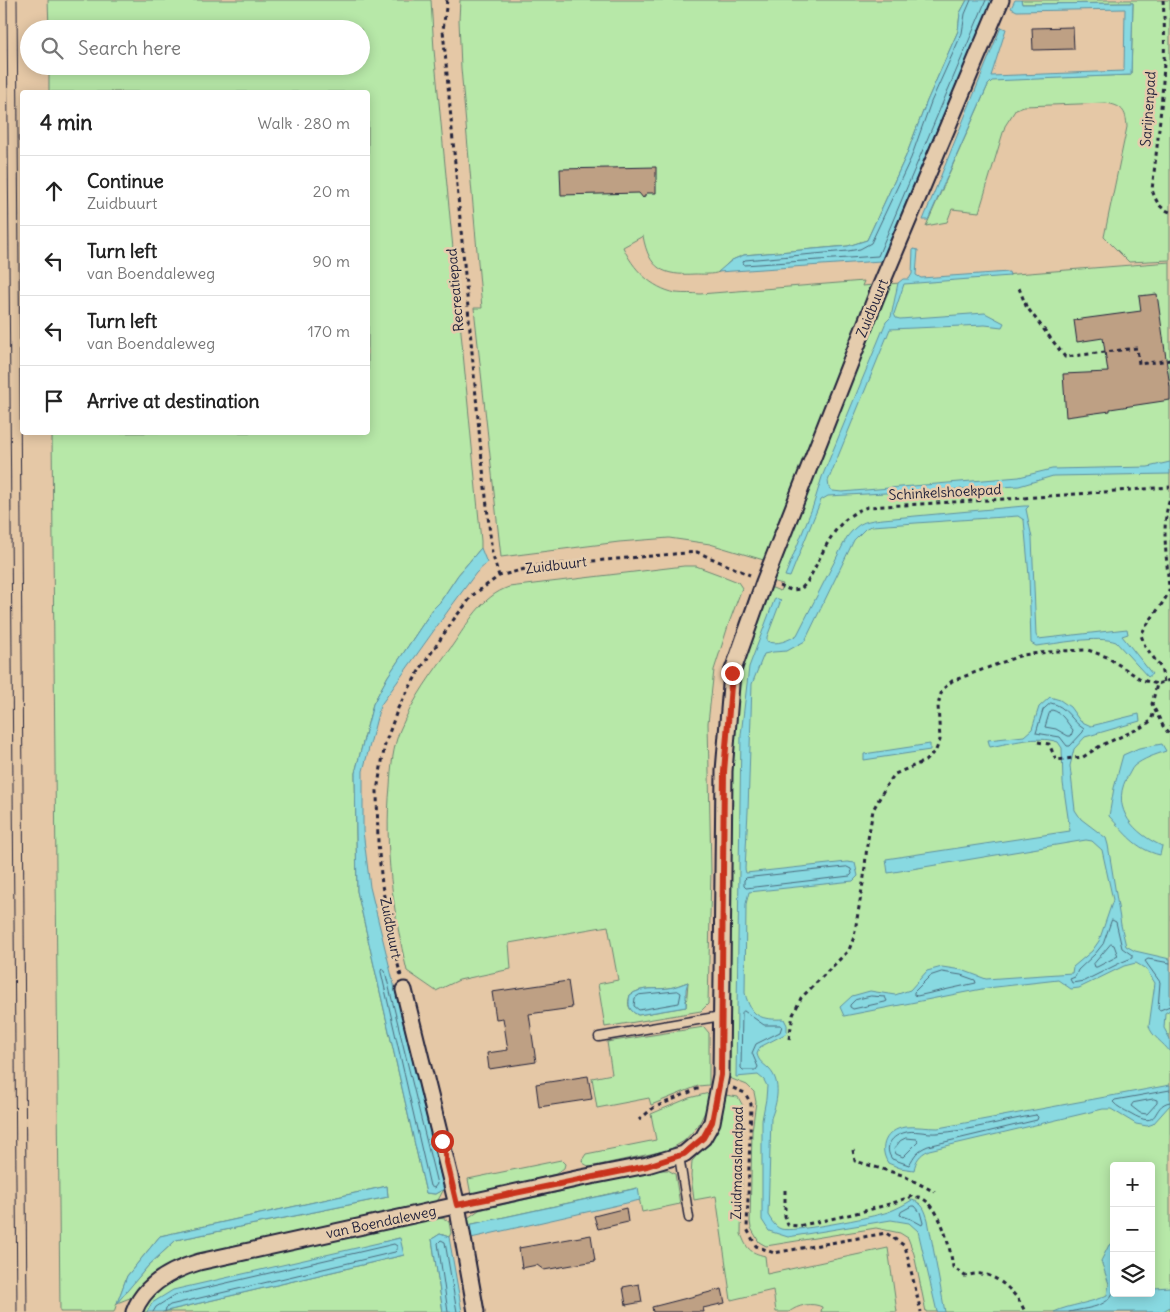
<!DOCTYPE html>
<meta charset="utf-8">
<style>
body{margin:0;font-family:Delius,sans-serif;background:#f2f2f2;color:#222}
.controls{position:absolute;right:15px;bottom:15px;display:grid;overflow:hidden;border-radius:5px;box-shadow:0 2px 12px #0003}
.controls button{width:45px;height:45px;display:grid;place-items:center;padding:0;border:0;border-bottom:1px solid #e0e0e0;background:#fff;color:#222;font:25px sans-serif}
.stop{position:absolute;width:15px;height:15px;margin:-11px;border:4px solid #c8321e;border-radius:50%;background:#fff}
.stop.end{background:#c8321e;border-color:#fff;box-shadow:0 1px 5px #0008}
.list{margin:0;padding:0;list-style:none}
h2{display:flex;justify-content:space-between;align-items:center;height:65px;margin:0;padding:0 20px;font-size:21px}
h2 small{font-size:16px;font-weight:400;color:#767676}
.list li{display:grid;grid-template-columns:32px 1fr auto;gap:15px;align-items:center;box-sizing:border-box;height:70px;padding:0 20px;border-top:1px solid #e0e0e0}
.list b{display:block;font-size:19px;white-space:nowrap}
.list p{margin:0;font-size:16px;white-space:nowrap;color:#767676}
.list em{font-size:16px;font-style:normal;color:#767676}
.icon{flex:none;width:28px;height:28px;fill:none;stroke:currentColor;stroke-width:2;stroke-linecap:round;stroke-linejoin:round}
.map{position:relative;flex:none;width:1170px;height:1312px;overflow:hidden}
.search{position:absolute;background:#fff;box-shadow:0 2px 12px #0003;left:20px;top:20px;width:350px;height:55px;display:flex;align-items:center;gap:12px;box-sizing:border-box;padding:0 18px;border-radius:28px;color:#767676;font-size:19px}
.panel{position:absolute;background:#fff;box-shadow:0 2px 12px #0003;left:20px;top:90px;width:350px;height:345px;border-radius:5px}
.map>svg:first-child{display:block}
.green{fill:#b7e8a8;stroke:#6c8572;fill-rule:evenodd}
.water{fill:#88d9e1;stroke:#5f909f}
.lines{fill:none;stroke-linecap:round;stroke-linejoin:round}
.shore{stroke:#4b6b7d;stroke-width:1}
.building{fill:#bea084;stroke:#22223b}
.service-casing{stroke:#22223b;stroke-width:11}
.minor-casing{stroke:#22223b;stroke-width:19}
.path{stroke:#22223b;stroke-width:3;stroke-dasharray:4 4;stroke-linecap:butt}
.service{stroke:#e5ccad;stroke-width:8}
.minor{stroke:#e5ccad;stroke-width:15}
.tram{stroke:#22223b;stroke-width:1}
.route{stroke:#c8321e;stroke-width:6}
.labels{text-anchor:middle;dominant-baseline:central;stroke-width:5;stroke-linejoin:round;paint-order:stroke}
.street-label{font-size:14px;fill:#22223b;stroke:#e5ccad}
</style>
<div class="map">
<svg width="1170" height="1312" viewBox="0 0 1170 1312">
<rect width="100%" height="100%" fill="#e5c8a6"/>
<filter id="ink" filterUnits="userSpaceOnUse"><feTurbulence type="fractalNoise" baseFrequency=".02" numOctaves="2"/><feDisplacementMap in="SourceGraphic" scale="10" xChannelSelector="R" yChannelSelector="G"/><feConvolveMatrix kernelMatrix="1 2 1 2 8 2 1 2 1" color-interpolation-filters="sRGB"/></filter>
<g filter="url(#ink)">
<path class="green" d="M48 0H431L434 50 481 541V548L458 575 440 602 433 609 388 676 373 704 355 773 357 891 426 1193 435 1194 444 1189 437 1202 191 1256 166 1268 135 1296 117 1303 114 1312H60L52 433 368 432V92H49V66H361V29H49ZM387 1186 388 1197 176 1240 148 1266 118 1301 127 1276 160 1236Z
M460 0H967L960 13 958 31 927 101 906 156 867 240 848 246 744 255C738 258 732 259 727 264 725 266 721 271 719 272 713 275 701 274 695 274 663 276 649 269 643 236L623 247C633 269 651 288 676 293 684 294 693 293 700 294L864 281 862 286 1170 262V1312H926L914 1254 908 1238 900 1233 876 1228 766 1246 759 1242 751 1228 750 1222 752 1131 756 1102 754 1092 747 1085 727 1077 732 735 737 682 746 647 770 587 780 591 783 584 775 582 772 578 777 564 710 544 669 538 619 542 501 557 474 308H482L461 68 459 20ZM1114 1166H1151V1293H1114Z
M1021 0H1170V260L1129 262 1104 237 1127 127C1126 110 1122 106 1106 103L1024 106 1016 109 1005 126 979 212 952 209 947 222 926 226 988 85 992 80 1131 75 1133 3 1022 4Z
M684 566H696L723 576 738 582 742 588 729 623 714 670 708 723 711 871 708 1004 701 1011 605 1027 598 984 618 980 608 926 509 943 511 969 459 980 436 991 407 971C393 911 384 848 390 786 391 767 393 747 400 730 413 699 433 672 452 646 468 623 482 596 509 587ZM688 982 686 1007 638 1015C628 1010 627 1005 630 995 643 986 654 990 669 988 675 987 682 984 688 982Z
M704 1027 709 1033V1085L698 1086 651 1105 649 1098 597 1108 592 1078 612 1074 607 1042Z
M709 1093 706 1110 698 1126 684 1141 669 1150 590 1167 583 1163 582 1160 586 1154 656 1140 651 1114 689 1098Z
M726 1095 738 1097 743 1106 741 1234C747 1249 749 1252 765 1256L767 1274 888 1248 897 1312H821L822 1307C812 1302 798 1305 789 1312H776L773 1290 731 1300 716 1196 694 1200 691 1176 692 1161 708 1143 719 1124Z
M561 1160 565 1164 564 1168 556 1174 471 1195 468 1179Z
M656 1170H668L675 1174 680 1204 642 1212 637 1188 468 1225V1218L479 1210Z
M438 1218 445 1219 449 1222 451 1233 449 1237 440 1234 432 1239 443 1312H162L404 1255 399 1238 152 1303 147 1312H143V1306L166 1282 191 1271Z"/>
<path class="water" d="M967 0H992L881 261 718 272 732 260 744 255 848 246 867 240 906 156 927 101 958 31 960 13Z
M1015 0H1021L1022 4 1133 3 1131 75 992 81 988 85 928 220H923L1001 27 1006 29 991 76 1124 71 1125 9 1017 11 1011 8Z
M913 249 918 250 916 275 921 278 1009 272 1010 276 904 284 894 314 896 318 900 319 985 313 1004 323 1002 327 985 325 890 329 828 481 829 488 833 491 842 492 1019 477 1052 469 1148 467 1170 462V474L1053 476 1019 486 828 496 821 500 790 577 785 576 813 506 822 477 886 322 891 317 898 283 903 279H909L912 274Z
M1024 506H1029L1026 509 1032 538 1036 635 1038 639 1127 629 1128 634 1122 636 1152 674 1148 677 1116 642C1098 635 1056 644 1036 646L1031 643 1029 576 1024 520 1018 516 872 526 866 528 854 540 805 641 787 651 773 652 764 654 752 684 748 811 745 869 746 873 847 862 855 863 858 876 853 881 749 892 746 904 745 993C751 1017 761 1020 784 1019L787 1025V1033L760 1047 757 1054C759 1062 763 1063 769 1069 782 1082 777 1103 771 1118L768 1215C771 1220 775 1227 781 1229 792 1233 873 1217 888 1212 896 1209 904 1205 912 1200 923 1203 925 1210 928 1220L945 1312H937L918 1231 909 1223 891 1220 788 1237 769 1231 762 1220V1120L766 1099 767 1086 764 1080 758 1075 736 1077 741 735 749 667 775 598 781 600 767 637V641C776 646 789 640 797 635L847 537C859 522 864 521 883 519Z
M481 548 487 563 476 573 450 608 380 706 363 771V831L370 887 444 1189 435 1194 426 1193 357 891 355 773 373 704 388 676 433 609 440 602 458 575Z
M1050 697 1060 700 1070 707 1080 721 1091 726 1139 714 1140 721 1085 737 1074 749 1070 766 1075 810 1081 819 1106 838 1108 845 1121 925 1126 946 1135 951 1170 959V1010L1165 1013 1164 1028 1170 1039V1052C1164 1043 1151 1036 1149 1026L1155 983 1146 969 1136 963 1124 966 1079 988 1071 989 1058 980 987 988 844 1016 840 1007 852 996 870 991 895 995 910 990 927 971 942 967 962 970 986 979 1072 973 1073 967 1092 951 1099 941 1113 900 1102 850 1092 841 1086 840 888 873 886 859 1070 831 1063 783 1062 748 1058 742C1037 735 1011 743 990 747L988 740 1024 736 1032 729 1039 707Z
M930 744V750L864 760V754Z
M1162 744 1166 751C1155 755 1144 758 1134 766 1131 769 1129 775 1126 779 1111 810 1135 834 1162 846L1160 855C1135 849 1125 833 1109 816L1114 788 1123 755 1139 748Z
M688 982 686 989V1007L638 1015C628 1010 628 1005 630 995 643 986 655 990 669 988 675 987 682 984 688 982Z
M1170 1085V1105L1153 1124 1147 1126 1136 1124 1111 1109H1103L929 1150C919 1155 916 1160 914 1170L900 1168 888 1163C878 1147 886 1130 905 1127 915 1126 927 1128 938 1128Z
M387 1186 388 1197 176 1240 148 1266 117 1303 127 1276 160 1236Z
M638 1188 640 1200 471 1238 468 1225Z
M440 1234 449 1237 462 1312H443L432 1239Z
M400 1238 404 1255 162 1312H147L152 1303 173 1290Z
M1114 1243V1293H1151V1286L1154 1288 1170 1287V1307L1162 1312H1054C1071 1304 1090 1304 1107 1295L1109 1284 1101 1261 1109 1245Z"/>
<g class="lines">
<path class="shore" d="M971 0 965 14 962 33 931 102 911 158 871 243 860 249 848 251 745 260 743 262 744 265 878 256 986 0
M1051 703C1067 706 1071 721 1084 729L1083 732 1070 746H1067L1060 737 1036 733 1043 710Z
M1052 710C1062 712 1067 723 1073 730L1071 736H1068L1056 729 1045 727 1049 714Z
M847 867 851 869 852 874 850 876 746 888 744 886V880L746 878Z
M1112 920 1116 922 1122 948 1132 955V958L1122 962 1084 981 1072 983 1070 979 1075 977 1078 970 1095 954 1103 944Z
M1111 944 1114 945 1118 956 1097 967H1095L1094 964Z
M1170 963 1148 959 1145 961 1160 982 1158 1009 1160 1010 1170 1006
M382 969 385 971 437 1184 434 1188 430 1186 381 972Z
M942 972 961 975 975 980 976 983 917 996 914 995V992L930 976Z
M678 991 681 993 679 1003 639 1010 634 1006 635 998 639 995Z
M871 996 885 997 887 1001 885 1002 853 1009 850 1007V1005L855 1000Z
M744 1011 764 1025H780L782 1026 780 1032 756 1044 752 1053 758 1067 756 1070H743L741 1068 742 1013Z
M1170 1090 1115 1100 1113 1102C1117 1107 1124 1110 1130 1113 1162 1132 1150 1105 1170 1102
M1154 1099 1157 1100V1103L1147 1114 1140 1113 1131 1106 1133 1103Z
M1036 1115 1038 1117 1037 1120 928 1146C916 1151 915 1155 909 1165L892 1159C884 1148 890 1137 903 1133 913 1129 927 1134 937 1133 969 1131 1005 1120 1036 1115Z
M906 1138 917 1139 918 1142 903 1157 896 1154 894 1149 900 1141Z
M912 1206H915L920 1212 923 1223 922 1225 911 1219 900 1215 901 1212Z
M153 1312 156 1307 175 1295 394 1244 397 1246V1250L395 1252 170 1305 166 1308 165 1312
M448 1312 438 1243 441 1240 445 1242 457 1312
M1069 1312C1085 1308 1113 1308 1114 1287"/>
</g>
<path class="building" d="M1073 27 1074 49 1033 50 1032 28Z
M656 167V193H647L643 198 639 193 561 195 560 169Z
M1157 294 1170 387V400L1110 409V411L1066 417 1063 374 1108 372 1103 338 1077 342 1074 320 1141 311 1139 296Z
M568 981 572 1008 529 1014 536 1062 489 1069 487 1053 508 1050 503 1018 496 1019 492 992Z
M588 1076 592 1099 539 1107 536 1084Z
M626 1208 628 1222 598 1229 594 1216Z
M591 1235 595 1261 544 1270 537 1265 522 1268 519 1248Z
M639 1284 642 1302 626 1305 623 1287Z
M722 1289 725 1303 703 1308 704 1312H653L652 1307Z"/>
<g class="lines">
<defs>
<path id="service" d="M599 1037 721 1016
M679 1156 689 1218"/>
<path id="minor" d="M404 990 457 1205 476 1312
M134 1312C144 1284 172 1270 199 1262L576 1179 647 1165 684 1154 703 1138 712 1122 721 1075 724 771 732 673 764 582 878 292 1001 0"/>
</defs>
<use href="#service" class="service-casing"/>
<use href="#minor" class="minor-casing"/>
<path class="path" d="M447 0 443 30 480 441 492 553 499 576
M1163 0C1168 62 1159 129 1152 190 1156 201 1159 208 1170 212
M1019 288 1026 306 1065 357 1137 348 1139 364 1170 360
M779 586 791 590 801 589 808 581C824 552 834 517 868 507L1023 498 1170 487
M1170 680 1157 684 1152 704 1163 726 1170 735
M1164 682 1161 668 1145 646 1141 635C1149 619 1162 607 1169 591 1168 563 1160 526 1170 499
M1038 742 1049 744 1056 760 1083 757 1100 746 1140 728 1151 721 1154 711
M401 976 392 942 382 885 378 843 377 791 385 744 398 708 419 671 454 619 473 595 499 576 536 566 697 552 750 575
M789 1039 793 1015 801 998 849 950 854 937 864 877 867 845 873 810 886 786 895 774 925 761 936 750 940 740 938 705 942 690 952 681 1022 655 1058 651 1088 650 1107 657 1142 680 1157 684
M733 1088 745 1093 751 1104 747 1229 756 1246 774 1253 886 1233 905 1246 921 1312
M639 1120 653 1108 697 1089H702
M853 1150 855 1161 902 1175 935 1192
M785 1190V1217L788 1225 798 1226C831 1219 864 1212 896 1202 903 1200 910 1195 918 1197 940 1202 950 1247 953 1267L965 1276C970 1275 976 1273 981 1274 999 1275 1019 1296 1025 1312"/>
<use href="#service" class="service"/>
<use href="#minor" class="minor"/>
<path class="tram" d="M7 0 17 1312
M17 0 27 1312"/>
</g>
</g>
<g class="lines" filter="url(#ink)">
<path class="route" d="M442 1141 457 1205 647 1166 684 1154 703 1138 712 1122 721 1075 724 772 732 673"/>
</g>
<g class="labels">
<g class="street-label">
<text transform="translate(1148 109) rotate(-86)">Sarijnenpad</text>
<text transform="translate(455 290) rotate(-95)">Recreatiepad</text>
<text transform="translate(872 308) rotate(-68)">Zuidbuurt</text>
<text transform="translate(945 492) rotate(-3)">Schinkelshoekpad</text>
<text transform="translate(556 565) rotate(-7)">Zuidbuurt</text>
<text transform="translate(391 928) rotate(79)">Zuidbuurt</text>
<text transform="translate(737 1163) rotate(-89)">Zuidmaaslandpad</text>
<text transform="translate(381 1222) rotate(-12)">van Boendaleweg</text>
</g>
</g>
</svg>
<div class="controls">
<button>+</button>
<button>−</button>
<button><svg class="icon" aria-label="layers" viewBox="0 0 24 24"><path d="M12 4l9 5-9 5-9-5zM3 14l9 5 9-5"/></svg></button>
</div>
<div class="stop" style="left:442px;top:1141px"></div>
<div class="stop end" style="left:732px;top:673px"></div>
<div class="search"><svg class="icon" aria-label="search" viewBox="0 0 24 24"><circle cx="10" cy="10" r="6"/><path d="M15 15l6 6"/></svg>Search here</div>
<section class="panel">
<h2>4 min<small>Walk · 280 m</small></h2>
<ul class="list">
<li><svg class="icon" aria-label="ahead" viewBox="0 0 24 24"><path d="M12 20V5M6 11l6-6 6 6"/></svg><div><b>Continue</b><p>Zuidbuurt</p></div><em>20 m</em></li>
<li><svg class="icon" aria-label="left" viewBox="0 0 24 24"><path d="M17 20v-9H6M10 6l-5 5 5 5"/></svg><div><b>Turn left</b><p>van Boendaleweg</p></div><em>90 m</em></li>
<li><svg class="icon" aria-label="left" viewBox="0 0 24 24"><path d="M17 20v-9H6M10 6l-5 5 5 5"/></svg><div><b>Turn left</b><p>van Boendaleweg</p></div><em>170 m</em></li>
<li><svg class="icon" aria-label="arrive" viewBox="0 0 24 24"><path d="M6 21V4h12l-3 4 3 4H6"/></svg><div><b>Arrive at destination</b></div></li>
</ul>
</section>
</div>
